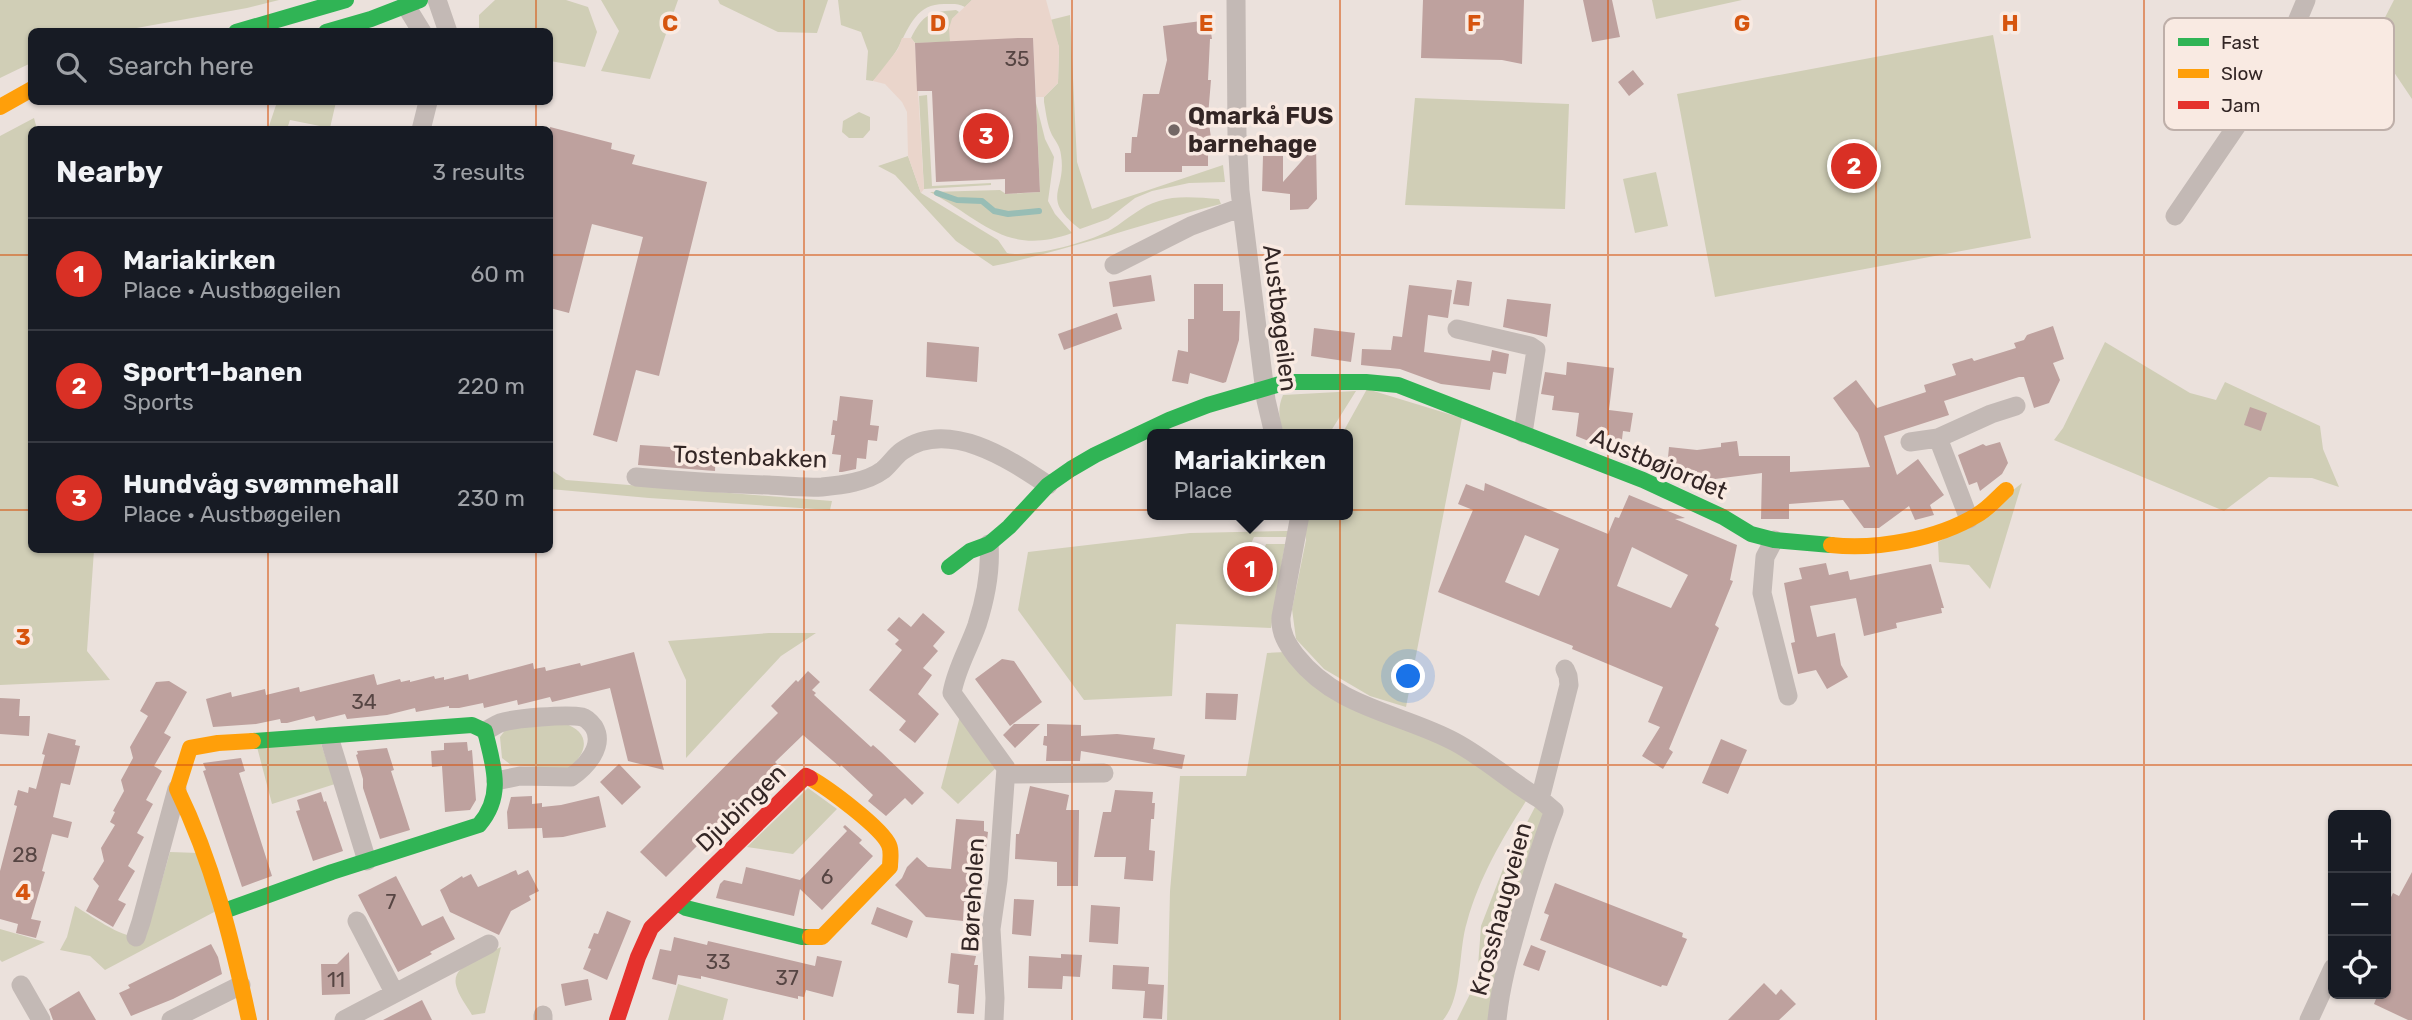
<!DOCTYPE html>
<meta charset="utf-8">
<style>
body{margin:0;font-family:Rubik,sans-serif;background:#242831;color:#f1f3f6}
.controls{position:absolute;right:21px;bottom:21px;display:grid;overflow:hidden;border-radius:10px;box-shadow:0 2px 5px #0004}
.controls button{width:63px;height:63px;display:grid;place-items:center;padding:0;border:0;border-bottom:2px solid #363941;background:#171b24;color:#f1f3f6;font:35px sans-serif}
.you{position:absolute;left:1409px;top:677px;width:24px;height:24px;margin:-18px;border:5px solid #fff;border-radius:50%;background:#1a73e8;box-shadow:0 0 0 10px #1a73e833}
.badge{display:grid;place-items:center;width:46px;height:46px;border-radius:50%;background:#d93025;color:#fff;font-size:23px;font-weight:700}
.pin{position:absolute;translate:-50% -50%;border:4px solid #fff;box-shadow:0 2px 7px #0006}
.popup{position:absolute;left:1147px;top:429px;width:206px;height:91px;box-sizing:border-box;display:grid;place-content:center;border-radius:10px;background:#171b24;filter:drop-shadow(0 2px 5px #0005);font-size:23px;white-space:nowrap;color:#9ea1a6}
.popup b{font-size:26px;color:#f1f3f6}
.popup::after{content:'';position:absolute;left:50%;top:100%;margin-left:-14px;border:14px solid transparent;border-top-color:#171b24}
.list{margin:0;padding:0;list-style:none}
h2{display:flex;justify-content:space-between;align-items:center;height:91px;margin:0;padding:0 28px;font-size:30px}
h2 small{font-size:23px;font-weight:400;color:#9ea1a6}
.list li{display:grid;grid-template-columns:46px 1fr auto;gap:21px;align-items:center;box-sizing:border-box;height:112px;padding:0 28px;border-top:2px solid #363941}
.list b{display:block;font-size:26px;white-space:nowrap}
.list p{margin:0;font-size:23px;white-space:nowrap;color:#9ea1a6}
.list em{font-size:23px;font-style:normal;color:#9ea1a6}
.icon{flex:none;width:38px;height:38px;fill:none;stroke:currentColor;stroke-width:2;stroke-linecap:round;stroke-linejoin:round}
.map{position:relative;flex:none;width:2412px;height:1020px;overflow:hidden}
.search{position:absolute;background:#171b24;box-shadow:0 2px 5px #0004;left:28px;top:28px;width:525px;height:77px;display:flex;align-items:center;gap:18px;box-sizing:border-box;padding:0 24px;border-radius:10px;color:#9ea1a6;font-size:26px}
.panel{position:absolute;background:#171b24;box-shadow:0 2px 5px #0004;left:28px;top:126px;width:525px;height:427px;border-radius:10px}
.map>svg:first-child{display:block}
.green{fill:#d0ceb6}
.plaza{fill:#ead5cb}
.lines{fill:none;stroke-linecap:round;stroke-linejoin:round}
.stream{stroke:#98bdb5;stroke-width:6}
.building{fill:#bea19e;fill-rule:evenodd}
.street{stroke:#c3b9b5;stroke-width:19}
.fast{stroke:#30b455;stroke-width:16}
.slow{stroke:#ff9f0a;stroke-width:16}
.jam{stroke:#e5322d;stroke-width:16}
.grid{fill:none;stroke:#d6540e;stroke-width:2;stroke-opacity:0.55}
.poi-dot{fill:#736765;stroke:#f9eae2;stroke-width:2.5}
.labels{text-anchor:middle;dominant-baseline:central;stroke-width:7;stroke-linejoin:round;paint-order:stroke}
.number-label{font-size:21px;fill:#564543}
.poi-label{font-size:24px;font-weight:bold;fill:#332625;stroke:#f9eae2;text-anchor:start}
.street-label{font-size:24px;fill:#332625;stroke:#f9eae2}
.key{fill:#f9eae2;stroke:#beafa9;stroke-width:2}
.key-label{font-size:19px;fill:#332625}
.grid-label{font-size:23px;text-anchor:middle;font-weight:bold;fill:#d6540e;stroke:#f9eae2;stroke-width:7;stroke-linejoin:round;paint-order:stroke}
</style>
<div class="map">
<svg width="2412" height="1020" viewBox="0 0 2412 1020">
<rect width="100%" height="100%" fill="#ebe1dc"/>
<path class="green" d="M0 0H279L247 8 120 31 32 32 31 63 0 78Z
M495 0H566L588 7 597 32 585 67 550 61V32L479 31V15Z
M601 0H678L650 79 601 71 619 31Z
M718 0H828L817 33 778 32 720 4Z
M838 0H972L965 7C958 3 952 4 944 4 917 4 910 25 899 46 894 56 881 73 873 81L866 80 868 51 861 32 841 25Z
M1652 0H1742L1656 19Z
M2394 0H2412V99L2377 47 2378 31Z
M956 10 959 12 952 19 950 42 915 43 911 38C923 14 930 12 956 10Z
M1070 15 1077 162 1092 209 1223 165 1225 182 1189 183 1152 191 1135 198 1108 219 1080 229C1039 197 1067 192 1061 155 1060 146 1056 142 1052 135 1047 125 1046 112 1044 102V97L1058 83 1059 47 1050 20Z
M1993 35 2031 238 1715 297 1677 94Z
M927 95 932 186 991 183V185L924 189 919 96Z
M1415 98 1569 104 1565 209 1405 205Z
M277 102H336L330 128 290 120 287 129H268Z
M1036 103 1045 139 1054 157 1048 201 1055 214 1072 233C1006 257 983 220 930 192L1000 190 1006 194 1040 192Z
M859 112 870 117V130L863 138H849L842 132 843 121Z
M34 118 37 129 32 130V550H94L87 651 110 680 0 685V136Z
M908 156 921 193 998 240 1007 253C1031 258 1091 242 1112 229 1128 219 1141 206 1159 201 1177 195 1200 198 1219 199L1221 204C1144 223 1070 250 993 266L956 241 895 175 878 166Z
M1656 172 1668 226 1635 233 1623 179Z
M2105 342 2190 393 2216 400 2225 382 2320 426 2323 449 2339 487 2312 478 2269 477 2224 511 2054 440 2063 428Z
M1367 389 1462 418 1406 707 1370 696 1324 669 1296 639 1292 609 1306 540 1303 515H1348V434H1342Z
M1356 391 1329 434H1284C1279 420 1277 409 1283 395Z
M550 469 566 480 832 501 830 510 649 498 550 489Z
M2022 483 1990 589 1969 565 1939 562 1938 542 1968 526Z
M1288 531V537H1254L1236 578 1244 583 1254 577 1266 544H1285L1271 628 1176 624 1172 696 1084 700 1018 610 1028 552 1190 533Z
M769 633H816L781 656 686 758V680L668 641Z
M1285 652 1452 748 1526 801C1502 839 1479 878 1467 922 1458 950 1463 997 1443 1020H1167L1170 891 1180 776H1246L1267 653Z
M960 716 998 766 958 804 941 788Z
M563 723C592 732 588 753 568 769L511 765 502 758 500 737 506 729Z
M321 744 335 784 272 804 257 747Z
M808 788 837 809 793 854 747 847Z
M1535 807 1545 813 1494 1020H1457L1477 980 1481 926 1503 869Z
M170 852 199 853 216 911 105 970 90 956 60 950 67 937 75 906C92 916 127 943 146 936Z
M0 929 45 942 2 962 0 960Z
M501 947 485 1013 472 1015C467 1006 458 995 456 985 451 964 487 954 501 947Z
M678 984 728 999 723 1020H668Z"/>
<path class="plaza" d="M972 0H1046L1059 47 1058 83 1044 97H1036L1033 38 950 42 949 28 952 19Z
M902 38H911L915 43 924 189 921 193 908 156 907 112 902 102 885 84 873 81 898 49Z"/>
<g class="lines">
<path class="stream" d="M937 193 957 200 982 201 994 211 1008 214 1039 211"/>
</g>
<path class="building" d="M1423 0H1524L1522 64 1502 60 1421 58Z
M1583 0H1612L1620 37 1592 42Z
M1209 20 1212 39H1210L1208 80H1211L1208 116 1211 138H1208V166H1182V172H1125V153H1131L1132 137H1137L1143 94H1159L1167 60 1163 26Z
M1018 38H1033L1040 192 1005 194V179L936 182 932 91H917L915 43Z
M2337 58 2353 68 2314 131 2288 114 2310 79 2322 67 2328 71Z
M1633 70 1644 84 1629 96 1618 82Z
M550 127 612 143 611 149 635 155 632 164 707 182 659 376 636 370 617 442 593 435 643 237 592 224 569 313 550 308Z
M1316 145 1317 199 1308 209 1290 210V194L1262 191 1263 156H1283V182Z
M1151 275 1155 301 1113 307 1109 282Z
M1457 280 1472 282 1469 306 1453 304Z
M1194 284H1223V311H1240L1239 340 1226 382 1223 383 1190 373 1188 384 1172 381 1178 350 1188 352V319H1194Z
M1409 285 1452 290 1448 318 1428 315 1424 352 1490 361 1492 350 1509 354 1506 374 1493 372 1490 390 1441 384 1400 369 1361 365 1362 349 1391 350 1393 336 1402 337Z
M1507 299 1551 304 1547 337 1503 327Z
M1117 313 1122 329 1064 350 1058 334Z
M2053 326 2064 359 2053 363 2060 380 2049 403 2034 408 2024 377H2019L1944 401 1949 415 1884 436 1897 475 1918 459 1944 495 1930 505 1934 515 1915 520 1909 506 1879 528H1864L1843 500 1789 504V519H1761L1762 473 1707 480V476L1698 477 1697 471 1667 468 1669 447 1697 450 1721 447V443L1737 441 1739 456H1790V472L1870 467 1858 433 1833 398 1856 380 1877 408 1926 392 1924 385 1956 375 1952 364 1972 358 1974 361 2016 348 2014 343 2024 340 2027 335Z
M1314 328 1355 333 1351 362 1311 356Z
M927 342 979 347 977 382 926 377Z
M1567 362 1614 368 1609 410 1633 413 1630 432 1623 431 1621 447 1596 444 1576 436 1579 413 1552 410 1554 396 1541 394 1545 372 1566 375Z
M840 396 873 400 870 425 879 426 877 441 868 440 866 459 857 458 856 469 842 472H839L841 455 832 454 835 435H831L833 420 837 421Z
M2250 407 2267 413 2261 431 2244 425Z
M2000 442 2008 463 2002 474 1980 491 1977 482 1969 485 1958 455 1983 444 1986 446Z
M640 445 716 450 715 471 638 465Z
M1485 483 1608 534 1615 517 1619 518 1629 495 1685 518 1675 519 1737 545 1730 580 1733 581 1715 625 1719 628 1669 749 1673 752 1663 769 1642 756 1660 727 1648 722 1663 687 1572 649 1573 646 1438 592 1473 510 1458 504 1466 484 1484 491ZM1525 535 1559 549 1539 596 1505 582ZM1632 547 1688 575 1671 608 1617 586Z
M1826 563 1829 575 1848 571 1850 580 1931 564 1944 608H1941L1942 613 1896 623 1897 628 1864 636 1856 598 1810 606 1817 637 1835 633 1841 665 1848 677 1827 689 1816 670 1798 674 1791 643 1795 642 1784 583 1802 579 1799 568Z
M923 613 945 632 933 646 938 651 923 668 932 675 918 694 939 714 915 743 899 730 906 721 869 690 902 650 895 644 899 640 887 630 899 617 911 627Z
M634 652 664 770 628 761 610 688 552 702 550 697 518 705 517 700 484 708 483 703 459 708H449V706L416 712 415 708 387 715 347 719 345 714 316 721 314 716 287 723H281L280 719 256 724 213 727 206 699 231 692 232 697 265 689 266 695 299 687 300 692 374 674 377 685 400 679 401 682 410 680V682L434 676 435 679 444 677V680L468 674 469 680 533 663 534 669 545 667 546 671 580 663 581 666Z
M1002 659 1014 661 1042 702 1010 726 975 679Z
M808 671 820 682 812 690 816 693 814 695 871 747 873 745 881 752 924 793 912 805 905 798 886 816 868 801 873 795 841 765 840 767 803 735 775 762 778 765 666 877 640 852 778 713 771 706 796 680 798 682Z
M169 681 187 692 164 733 171 737 154 766 162 771 146 800 153 804 137 833 144 837 128 866 135 871 118 900 126 904 113 927 86 911 99 886 93 879 104 861 101 848 115 825 110 822 115 812 113 811 124 791 121 780 133 758 130 747 148 716 140 711 156 682Z
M1206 693 1238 694 1236 720 1205 719Z
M0 698 20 699 19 716H30L29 736 0 734Z
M1014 724H1040L1015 748 1003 735Z
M1047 724 1081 725V736L1117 734 1155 738 1153 749 1185 755 1182 769 1081 751 1080 761H1046L1047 746 1043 745 1044 736H1047Z
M48 733 76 740 75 745 80 746 70 785 61 783 53 817 72 822 68 838 52 834 42 871 45 872 42 882 31 919 41 921 36 938 16 933 18 924 0 919V871L17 806 14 805 18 790 28 793 29 787 36 789 45 755 42 754Z
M1721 739 1747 750 1728 794 1702 783Z
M467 742 468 751 472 750 476 800 470 810 445 812 442 766 432 767 431 751 444 750V743Z
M387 748 394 770 391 771 410 830 380 839 363 788V779L356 755 358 754 357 751Z
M241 758 245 771 239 773 272 876 242 887 203 771 206 770 203 763Z
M619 764 641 787 622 805 600 782Z
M1030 786 1069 795 1066 810H1079L1078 886H1057V862L1015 859 1016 834H1019Z
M1115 790 1153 792 1152 803H1155L1154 819H1151L1149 850 1155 851 1153 881 1124 879 1126 857H1094L1103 812H1111Z
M321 792 324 802 326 801 343 851 313 861 296 811 300 810 297 800Z
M532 796V804L542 803V807L561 805 599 796 606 827 563 837 543 838 542 828 508 829 507 812 511 797Z
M956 819 984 821V831L988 832 986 849H982L979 881 984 882 982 904 964 902 963 921 926 917 895 885 902 878 907 867 917 857 928 867 951 869Z
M845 825 862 840 859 843 873 856 822 910 800 889 794 916 716 898 720 884 724 880 742 884 746 867 800 880 847 831 843 827Z
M516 870 518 875 528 870 539 891 529 896 531 900 511 911 499 935 450 912 440 890 462 876 463 878 471 874 478 887Z
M2412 872V1020H2408L2374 1004 2378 994H2386V908L2393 893 2399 896Z
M396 876 422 926 443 916 455 939 430 952 432 954 398 972 358 895Z
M1555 883 1683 933 1682 937 1687 939 1667 986 1662 985 1661 987 1540 940 1549 915 1544 913Z
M1014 899 1034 900 1031 936 1012 934Z
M1091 905 1120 907 1118 944 1089 942Z
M877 907 913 921 907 938 871 924Z
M607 911 631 921 607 980 583 969 591 949 588 948 594 933 598 934Z
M674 937 707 945 708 941 815 966 817 956 842 961 833 997 806 990 804 997 798 996V999L701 976V979L678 975 676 985 652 979 660 949 671 951Z
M211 944 218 957 222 974 173 999 131 1016 119 993 130 988 128 985Z
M1531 945 1546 951 1539 971 1523 965Z
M349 952 350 994 322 995 321 964H337Z
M951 953 976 956 974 965H978L974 1014 957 1013 959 985 948 983Z
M1061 954 1082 955 1080 977 1063 976 1062 989 1028 988 1029 956 1061 958Z
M1113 965 1149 967 1148 984 1164 985 1162 1019 1143 1018 1145 991 1112 989Z
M588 979 592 1000 565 1006 561 984Z
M1764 983 1776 995 1781 989 1796 1004 1779 1020H1728Z
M79 991 96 1020H53L49 1009Z
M422 1000 432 1020H383Z"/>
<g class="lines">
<path class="street" d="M407 0 406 6 422 32
M437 0 448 32
M1236 0 1237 136 1240 191 1266 400 1274 434
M421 130 428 102
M2175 216 2255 99 2296 24 2306 0
M1114 265 1191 226 1242 207
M1457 329 1530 346 1536 350 1523 433
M1910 442 1938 438
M636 477C680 481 724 484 769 485 786 486 805 488 822 487 842 485 867 482 883 470 890 464 895 456 902 451 948 418 1009 459 1048 485
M1300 515 1281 617C1280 633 1287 644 1296 656 1338 709 1401 713 1455 742 1485 758 1511 782 1540 799L1569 685 1568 676 1565 669
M1969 519 1938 438 1991 414 2016 406
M1774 540 1765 557 1762 593 1788 696
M989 544C991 571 985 600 977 625 969 648 956 669 952 693L1006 768 998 880 991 929 995 998 994 1020
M485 731C490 729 495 725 500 723 514 718 567 714 582 717 586 718 591 723 594 727 605 746 586 767 571 777L520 776 496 781
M329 737 367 861
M1006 774 1104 773
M357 921 394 992
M136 937 141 922 177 789
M21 985 41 1020
M543 1015V1020
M171 1020 241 985
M344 1020 489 944
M1497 1020C1501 978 1514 939 1525 899 1534 869 1542 840 1554 811L1540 799
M2309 1020 2333 968"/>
<path class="fast" d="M236 32 346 0
M326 32 371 19 420 0
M949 567 970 551 989 544 1009 527 1048 485 1071 469 1095 455 1169 420 1208 405 1287 382H1366L1398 385 1643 480 1723 517 1751 534 1774 540 1831 545
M677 903 686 908 802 937H810
M224 911 332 872 479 825C505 795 493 765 485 731L472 725 253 741"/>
<path class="slow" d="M0 107 32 89
M1831 545C1877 550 1938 539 1977 515 1988 509 1997 498 2006 490
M810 778C828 788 882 828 889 845 892 852 890 860 890 867L822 937H810
M249 1020C232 940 213 863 177 789L190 748 218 743 253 741"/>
<path class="jam" d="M617 1020 638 957 651 928 806 776 810 778"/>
</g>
<path class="grid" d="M268 0V32M536 0V32M804 0V1020M1072 0V1020M1340 0V1020M1608 0V1020M1876 0V1020M2144 0V1020M268 102V130M536 102V130M0 255H32M550 255H2412M0 510H32M550 510H2412M268 550V1020M536 550V1020M0 765H2412"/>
<circle class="poi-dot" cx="1174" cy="130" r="7"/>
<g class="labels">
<g class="number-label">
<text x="1017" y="58">35</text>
<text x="364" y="701">34</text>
<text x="25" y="854">28</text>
<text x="827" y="876">6</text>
<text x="391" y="901">7</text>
<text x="718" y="961">33</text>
<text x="787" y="977">37</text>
<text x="336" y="979">11</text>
</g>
<g class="poi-label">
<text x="1188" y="116">Qmarkå FUS<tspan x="1188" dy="28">barnehage</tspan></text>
</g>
<g class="street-label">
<text transform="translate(1280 318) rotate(83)">Austbøgeilen</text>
<text transform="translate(750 457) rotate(2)">Tostenbakken</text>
<text transform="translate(1659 464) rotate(23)">Austbøjordet</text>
<text transform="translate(741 808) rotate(-44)">Djubingen</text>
<text transform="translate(973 895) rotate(-87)">Børeholen</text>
<text transform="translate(1501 909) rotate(-75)">Krosshaugveien</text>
</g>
</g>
<rect x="2164" y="18" width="230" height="112" rx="10" class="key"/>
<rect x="2178" y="38" width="31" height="8" fill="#30b455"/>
<rect x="2178" y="69" width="31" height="9" fill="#ff9f0a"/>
<rect x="2178" y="101" width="31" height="8" fill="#e5322d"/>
<g class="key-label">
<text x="2221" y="49">Fast</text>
<text x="2221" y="80">Slow</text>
<text x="2221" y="112">Jam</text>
</g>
<g class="grid-label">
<text x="670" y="31">C</text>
<text x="938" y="31">D</text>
<text x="1206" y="31">E</text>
<text x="1474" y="31">F</text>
<text x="1742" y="31">G</text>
<text x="2010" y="31">H</text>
<text x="23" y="645">3</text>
<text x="23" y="900">4</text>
</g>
</svg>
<div class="controls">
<button>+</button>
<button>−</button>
<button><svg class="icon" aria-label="locate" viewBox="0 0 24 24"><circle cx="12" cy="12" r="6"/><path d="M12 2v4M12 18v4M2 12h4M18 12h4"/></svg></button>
</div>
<div class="you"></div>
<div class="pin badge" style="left:1250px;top:569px">1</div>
<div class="popup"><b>Mariakirken</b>Place</div>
<div class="pin badge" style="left:1854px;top:166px">2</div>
<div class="pin badge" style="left:986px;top:136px">3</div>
<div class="search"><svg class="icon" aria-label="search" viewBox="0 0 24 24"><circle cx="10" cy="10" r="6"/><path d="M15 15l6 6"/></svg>Search here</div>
<section class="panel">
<h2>Nearby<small>3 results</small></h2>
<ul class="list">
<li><span class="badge">1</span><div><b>Mariakirken</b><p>Place · Austbøgeilen</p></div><em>60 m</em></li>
<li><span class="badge">2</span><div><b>Sport1-banen</b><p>Sports</p></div><em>220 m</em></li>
<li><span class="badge">3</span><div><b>Hundvåg svømmehall</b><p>Place · Austbøgeilen</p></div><em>230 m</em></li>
</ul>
</section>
</div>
